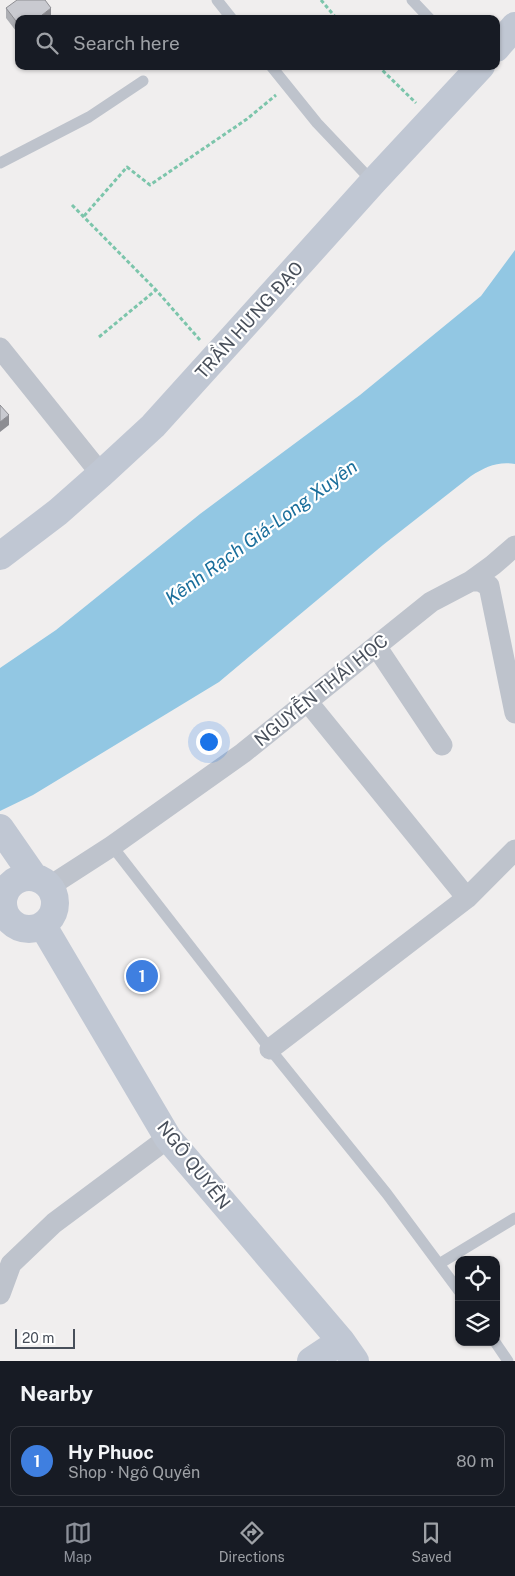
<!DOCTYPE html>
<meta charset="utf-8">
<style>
body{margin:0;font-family:"Public Sans",sans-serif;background:#20242c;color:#f1f3f6}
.controls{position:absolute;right:15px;bottom:15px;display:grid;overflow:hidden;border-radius:10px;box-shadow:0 1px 4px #0004}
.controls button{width:45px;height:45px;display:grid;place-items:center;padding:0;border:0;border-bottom:1px solid #363941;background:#171b24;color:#f1f3f6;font:25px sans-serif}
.scale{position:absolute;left:15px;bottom:12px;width:60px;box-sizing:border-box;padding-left:5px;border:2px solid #484f5a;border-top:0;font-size:14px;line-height:18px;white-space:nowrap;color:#484f5a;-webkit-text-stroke:4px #fff;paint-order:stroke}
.you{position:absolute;left:208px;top:741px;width:18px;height:18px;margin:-12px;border:4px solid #fff;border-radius:50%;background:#1a73e8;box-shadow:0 0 0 8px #1a73e833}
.badge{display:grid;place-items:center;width:32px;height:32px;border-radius:50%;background:#8c9099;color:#fff;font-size:16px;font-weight:700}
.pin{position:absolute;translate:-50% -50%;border:2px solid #fff;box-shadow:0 1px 5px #0006}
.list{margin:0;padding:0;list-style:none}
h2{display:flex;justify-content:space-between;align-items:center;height:65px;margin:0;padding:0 20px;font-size:21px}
h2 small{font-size:16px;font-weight:400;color:#9ea1a6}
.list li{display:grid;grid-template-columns:32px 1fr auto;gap:15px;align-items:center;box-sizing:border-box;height:70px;margin:0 10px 10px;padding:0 10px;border:1px solid #363941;border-radius:10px}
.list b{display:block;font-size:19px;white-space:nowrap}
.list p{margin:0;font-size:16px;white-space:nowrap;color:#9ea1a6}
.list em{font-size:16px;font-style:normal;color:#9ea1a6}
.icon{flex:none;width:28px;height:28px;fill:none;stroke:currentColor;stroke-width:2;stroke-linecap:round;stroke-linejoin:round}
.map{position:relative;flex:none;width:515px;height:1361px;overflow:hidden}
.search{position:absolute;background:#171b24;box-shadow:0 1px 4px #0004;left:15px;right:15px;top:15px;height:55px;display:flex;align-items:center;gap:12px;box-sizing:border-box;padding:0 18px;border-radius:10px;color:#9ea1a6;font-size:19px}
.sheet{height:145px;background:#171b24}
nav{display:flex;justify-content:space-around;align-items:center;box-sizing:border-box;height:70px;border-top:1px solid #363941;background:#171b24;font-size:14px;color:#9ea1a6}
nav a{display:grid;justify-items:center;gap:2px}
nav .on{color:#8c9099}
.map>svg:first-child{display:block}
.water{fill:#92c7e3}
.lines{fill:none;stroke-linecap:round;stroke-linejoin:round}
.path{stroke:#7cc5ab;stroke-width:3;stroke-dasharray:4 2.5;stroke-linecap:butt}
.lane{stroke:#bec3cc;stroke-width:11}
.street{stroke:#bec3cc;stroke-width:21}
.secondary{stroke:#c0c7d3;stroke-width:28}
.wall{fill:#adaeb3}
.shaded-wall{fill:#8d8d92}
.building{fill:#c9cad0;stroke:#8d8d92}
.labels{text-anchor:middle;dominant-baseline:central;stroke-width:4.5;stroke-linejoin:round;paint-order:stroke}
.street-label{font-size:18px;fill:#484f5a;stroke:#fff}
.water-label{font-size:19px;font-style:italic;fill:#1a6e9b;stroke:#fff}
</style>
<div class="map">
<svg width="515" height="1361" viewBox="0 0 515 1361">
<rect width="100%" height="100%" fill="#f0eeee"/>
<path class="water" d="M515 250V464C498 461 485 467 471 476L383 545 219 682 33 795 0 811V668L56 630 200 514 360 395 481 296Z"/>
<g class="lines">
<path class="path" d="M321 0 337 19
M378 66 416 103
M72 205 156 290 200 340
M84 216 127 167 150 185 247 119 276 95
M99 337 156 290"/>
<path class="lane" d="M217 0 232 19
M412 0 430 19
M271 66 317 123 373 182
M0 163 89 117 143 81
M112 846 270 1049 387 1194 459 1291
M439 1264 515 1218
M495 1342 508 1361"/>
<path class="street" d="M0 348 101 474
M471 581 493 565 515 546
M376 646 442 745
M307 701 467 898
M50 886 112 846 243 753 431 602 471 581H480L489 586 515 713
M270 1049 467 898 515 850
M0 1294 11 1264 54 1223 168 1138"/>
<path class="secondary" d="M496 48 515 26
M0 556 58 512 101 474 153 426 238 332 373 182 481 66
M0 828 34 877
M3 903a26 26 0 1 1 52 0a26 26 0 1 1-52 0Z
M43 926 168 1138 341 1341 355 1361
M311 1361 341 1341"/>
</g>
<path class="wall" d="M6 8 51 18 19 19V35L6 18Z"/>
<path class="shaded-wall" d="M51 8V18L50 19H37Z
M9 415V425L0 432V422Z"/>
<path class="building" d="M17 0H45L51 8 37 19H19V25L6 8Z
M0 405 9 415 0 422Z"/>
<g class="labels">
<g class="street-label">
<text transform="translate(249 320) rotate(-48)">TRẦN HƯNG ĐẠO</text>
<text transform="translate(321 690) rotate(-39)">NGUYỄN THÁI HỌC</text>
<text transform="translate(194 1165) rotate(52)">NGÔ QUYỀN</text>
</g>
<g class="water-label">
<text transform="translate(261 532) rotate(-36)">Kênh Rạch Giá-Long Xuyên</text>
</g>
</g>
</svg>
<div class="controls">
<button><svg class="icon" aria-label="locate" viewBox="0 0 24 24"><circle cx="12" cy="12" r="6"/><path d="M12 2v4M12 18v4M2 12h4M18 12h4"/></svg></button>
<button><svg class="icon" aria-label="layers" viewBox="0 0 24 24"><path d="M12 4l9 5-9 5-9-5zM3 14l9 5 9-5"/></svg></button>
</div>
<div class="scale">20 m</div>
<div class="you"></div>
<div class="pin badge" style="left:142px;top:976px;background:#3f7fe0">1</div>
<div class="search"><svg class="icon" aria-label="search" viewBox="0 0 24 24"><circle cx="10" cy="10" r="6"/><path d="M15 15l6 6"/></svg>Search here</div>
</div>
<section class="sheet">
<h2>Nearby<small></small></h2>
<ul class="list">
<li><span class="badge" style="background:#3f7fe0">1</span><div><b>Hy Phuoc</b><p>Shop · Ngô Quyền</p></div><em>80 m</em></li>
</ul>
</section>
<nav>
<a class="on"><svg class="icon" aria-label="map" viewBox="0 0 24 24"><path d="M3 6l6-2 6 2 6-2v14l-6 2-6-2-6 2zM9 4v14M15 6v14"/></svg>Map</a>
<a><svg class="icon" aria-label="directions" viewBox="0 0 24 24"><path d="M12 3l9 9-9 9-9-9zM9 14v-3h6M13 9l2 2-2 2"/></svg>Directions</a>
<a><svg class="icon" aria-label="saved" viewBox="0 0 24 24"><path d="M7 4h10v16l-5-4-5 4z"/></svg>Saved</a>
</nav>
